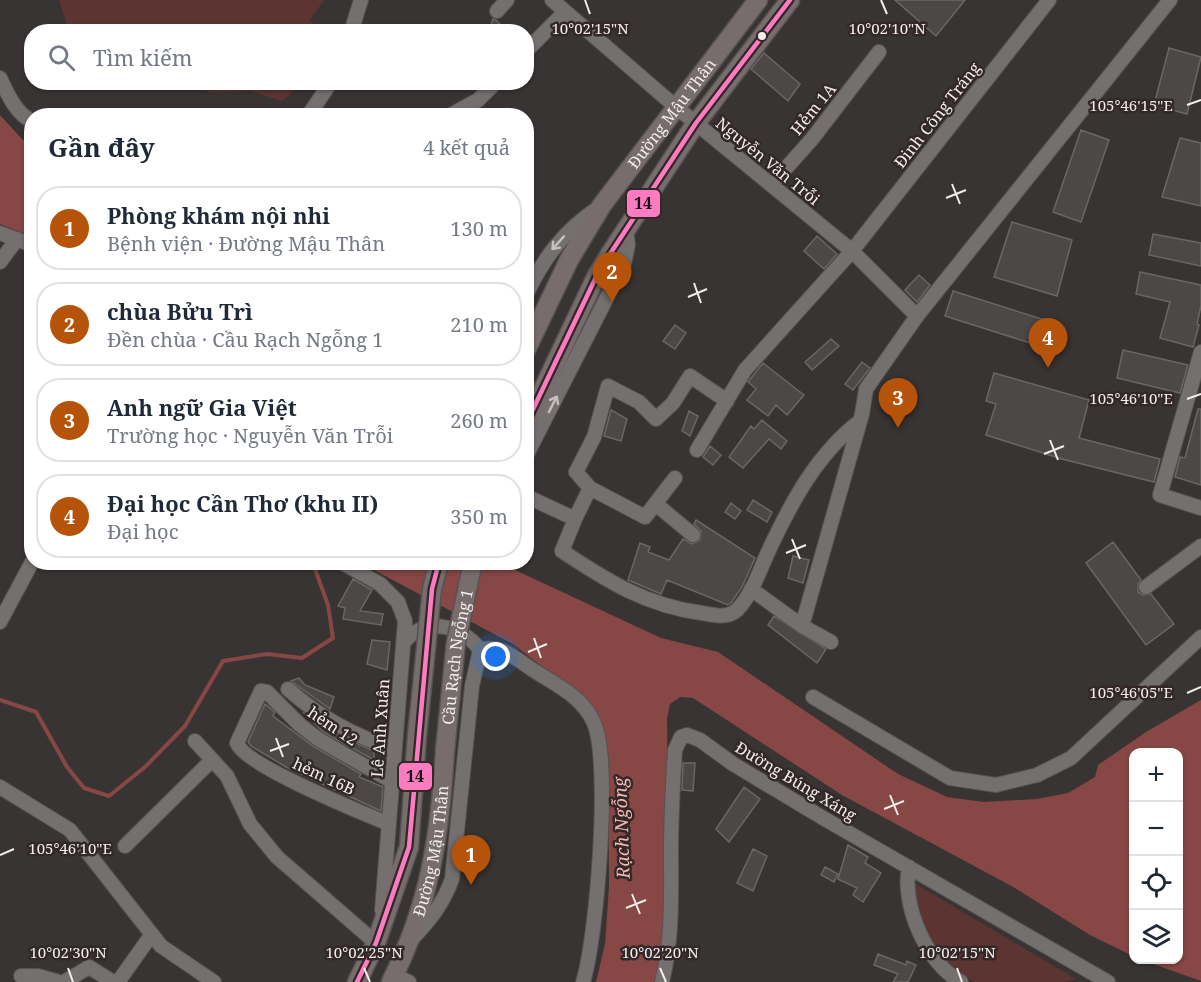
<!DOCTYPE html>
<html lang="vi">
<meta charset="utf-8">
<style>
body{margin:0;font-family:"Noto Serif",serif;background:#f2f2f3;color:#1f2937}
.controls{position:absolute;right:18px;bottom:18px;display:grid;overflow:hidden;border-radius:12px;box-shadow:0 2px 4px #0004}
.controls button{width:54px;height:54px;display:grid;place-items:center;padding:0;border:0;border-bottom:2px solid #e0e1e3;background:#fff;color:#1f2937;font:30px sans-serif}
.you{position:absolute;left:496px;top:657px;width:21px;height:21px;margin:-15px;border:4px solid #fff;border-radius:50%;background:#1a73e8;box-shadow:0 0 0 9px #1a73e833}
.badge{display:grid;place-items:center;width:39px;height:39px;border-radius:50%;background:#b45309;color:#fff;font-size:20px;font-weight:700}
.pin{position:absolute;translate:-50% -50px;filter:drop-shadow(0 2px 3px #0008)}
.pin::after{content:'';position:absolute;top:32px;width:21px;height:18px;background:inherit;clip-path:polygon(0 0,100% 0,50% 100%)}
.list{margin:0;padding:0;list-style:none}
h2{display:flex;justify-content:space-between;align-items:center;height:78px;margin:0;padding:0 24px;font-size:26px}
h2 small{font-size:20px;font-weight:400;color:#747a83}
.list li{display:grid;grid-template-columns:39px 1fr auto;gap:18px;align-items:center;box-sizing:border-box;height:84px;margin:0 12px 12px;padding:0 12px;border:2px solid #e0e1e3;border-radius:24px}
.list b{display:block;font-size:22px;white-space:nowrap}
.list p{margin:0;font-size:20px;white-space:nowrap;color:#747a83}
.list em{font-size:20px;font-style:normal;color:#747a83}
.icon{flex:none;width:33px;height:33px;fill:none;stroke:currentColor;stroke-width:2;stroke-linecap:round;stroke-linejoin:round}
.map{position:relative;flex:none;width:1201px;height:982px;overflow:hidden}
.search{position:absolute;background:#fff;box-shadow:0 2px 4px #0004;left:24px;top:24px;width:510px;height:66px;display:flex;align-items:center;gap:15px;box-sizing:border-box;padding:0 21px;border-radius:24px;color:#747a83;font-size:22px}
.panel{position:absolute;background:#fff;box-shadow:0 2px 4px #0004;left:24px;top:108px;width:510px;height:462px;border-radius:24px}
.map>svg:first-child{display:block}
.green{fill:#5c3533}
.water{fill:#874744}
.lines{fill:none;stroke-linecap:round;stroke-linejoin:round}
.stream{stroke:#874744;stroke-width:4}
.building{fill:#4d4848;stroke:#6a6665;stroke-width:1.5}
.minor-casing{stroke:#575252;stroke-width:16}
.major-casing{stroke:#575252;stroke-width:21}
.minor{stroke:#74706f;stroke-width:14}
.major{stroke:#766d6c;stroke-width:18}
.major-bridge-casing{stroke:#575252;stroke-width:21;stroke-linecap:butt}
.major-bridge{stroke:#766d6c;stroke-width:18}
.bus-1-casing{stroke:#322828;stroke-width:9}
.bus-1{stroke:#fe7ac1;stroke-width:4.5}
.oneway{stroke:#c6c1c0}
.ticks{fill:none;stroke:#f2eceb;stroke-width:2}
.bus-dot{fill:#f2eceb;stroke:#322828;stroke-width:2}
.labels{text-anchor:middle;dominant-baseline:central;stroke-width:5;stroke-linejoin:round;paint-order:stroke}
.street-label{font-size:16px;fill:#f2eceb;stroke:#322828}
.water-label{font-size:18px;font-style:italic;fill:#f7b7b3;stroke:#322828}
.ticks-label{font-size:15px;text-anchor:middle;fill:#f2eceb;stroke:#322828;stroke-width:5;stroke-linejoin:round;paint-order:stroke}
.line-badge{stroke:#322828;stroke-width:2}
.pale-badge-label{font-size:16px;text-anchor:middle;font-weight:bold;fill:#111}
</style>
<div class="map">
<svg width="1201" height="982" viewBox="0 0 1201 982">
<rect width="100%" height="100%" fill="#393434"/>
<path class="green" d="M59 0H324L309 21 323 31H69Z
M199 83H303L282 101 251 91 209 93Z
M914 883 1076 979 1065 982H975L954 969 933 944 922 920Z"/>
<path class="water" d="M0 115 22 139 31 144V236L0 224Z
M361 563H500L661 638 718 652 898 774 947 797 984 802 1037 799 1068 793 1095 777 1098 765 1146 732 1201 700V981L1142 960H1178V752H1134L1133 956 1090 935 1015 888 842 795 693 698 680 697 670 704 667 718 669 918 659 982H596L605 944 609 886 608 751 600 724 586 701 513 644Z"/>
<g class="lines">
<path class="stream" d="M0 700 36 712 67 767 84 788 109 796 145 767 185 726 223 661 267 654 302 658 333 638 328 605 315 569 316 562"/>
</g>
<path class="building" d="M895 0H965L936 36Z
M493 19 496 20 507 32H489Z
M1169 48 1201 57 1187 114 1154 105Z
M764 53 800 84 788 101 751 69Z
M1081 130 1109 140 1081 222 1053 212Z
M1180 138 1201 143V206L1162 197Z
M1012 222 1072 240 1057 296 994 277Z
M1153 234 1201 243V266L1149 255Z
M817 236 837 254 824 269 804 251Z
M1140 272 1201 285V306L1197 324 1199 325 1193 347 1160 338 1170 302 1136 294Z
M919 275 930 285 917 302 905 290Z
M953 291 1051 322 1043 347 945 316Z
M675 325 686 333 675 349 663 341Z
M831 339 839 346 812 370 805 362Z
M1123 350 1188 365 1180 393 1117 378Z
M862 362 870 368 853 390 845 384Z
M763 363 804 395 787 415 776 405 768 416 747 400 756 389 748 382Z
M994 373 1089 400 1079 438 1160 459 1154 482 1062 459 986 435 996 404 986 401Z
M1198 409H1201V485L1175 477 1180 457 1185 458Z
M611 410 627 419 621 441 604 436Z
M689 411 698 416 690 436 682 431Z
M762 420 787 441 781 449 769 439 743 468 729 457 751 426 754 429Z
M710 446 721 455 713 465 703 457Z
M753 500 772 512 767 522 747 510Z
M731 503 741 511 735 519 725 512Z
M696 520 755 558 742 587 731 603 728 605 667 580 661 594 628 580 640 543 650 547 648 552 669 560 683 539 692 544 700 540 701 531 694 524Z
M1113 542 1141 580 1138 584V592L1143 595 1151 594 1174 624 1146 645 1086 563Z
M793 556 809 560 803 583 788 578Z
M353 579 372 590 360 611 383 614 381 625 343 619 345 608 338 606Z
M774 616 826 649 817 663 768 625Z
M372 640 390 642 387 670 367 664Z
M299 678 305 685 334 697 330 709 291 681Z
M265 704 275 712 273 716 313 746 361 774 359 777 383 787 381 811 286 767 251 746 248 742Z
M303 712 334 733 374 751V760L323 732Z
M683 763H695L693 791 682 790Z
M744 787 760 799 729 842 716 829Z
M848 845 868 857 865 863 881 873 863 902 853 895 857 888 838 879Z
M753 849 767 856 753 891 737 883Z
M825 867 838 874 834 882 821 875Z
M878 954 906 965 907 961 916 965 908 982H893L898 974 874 965Z"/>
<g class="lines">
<defs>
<path id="minor" d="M552 0 676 107 852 251 917 316
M497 11 507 0
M351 32 361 0
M526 51 565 12
M0 78C7 93 16 114 32 121
M308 116 331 82
M449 116 478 100 496 82
M771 185 812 139 879 52
M0 233 32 245
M0 262 17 239
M526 295C544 257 564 231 598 208
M1201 352 1160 495 1201 508
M697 450 745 370 852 251 1049 0
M526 456 624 264 628 245 626 229
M675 478 645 517 590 488 576 472 594 437 608 386 639 402 656 419 673 403 690 376 727 401
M526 496 575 519 562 551C607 581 647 606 702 613 713 615 727 619 737 610 752 595 760 569 769 550 792 501 817 454 860 421
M657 505 693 535
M575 519 590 488
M341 562 380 584 398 602 405 621 382 910
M1146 587 1201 546
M751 589 802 626 862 414 866 389 917 316 1170 0
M0 622 32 562
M802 626 831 642
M404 642C425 616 462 625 480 650
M288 689C318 716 356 737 395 749
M813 697 950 778 996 785 1037 775 1071 758 1201 637
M195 741 227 776 250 824 277 857 376 943
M0 787 70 830 161 946 214 982
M389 824C363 813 244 765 237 743L261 691 267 692 300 725 318 739 393 782
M125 846 212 760
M909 867C901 905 927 964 961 982
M412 939C430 920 443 904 452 879L472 686 480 650C501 644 515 658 533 670 555 684 583 697 594 723 611 763 597 937 583 982
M394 975 409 982
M21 976H38L59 982
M64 982 89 967 113 982
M118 982 152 934
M662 982C673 937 671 894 671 848 671 815 673 783 675 750L681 737 687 735 700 740 733 764 823 818 1108 982"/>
<g id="major">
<path id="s1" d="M526 350 569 260 602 205 758 0"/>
<path d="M526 425 597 275 610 254 696 123 790 0"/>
<path d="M357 982 376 943 409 847 417 736"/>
<path id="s2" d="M391 982C430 903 440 836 445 750"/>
</g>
</defs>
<use href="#minor" class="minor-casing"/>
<use href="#major" class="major-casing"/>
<use href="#minor" class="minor"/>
<use href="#major" class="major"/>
<defs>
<g id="major-bridge">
<path d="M417 736 432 589 439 562"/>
<path id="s3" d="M445 750 456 642 473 562"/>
</g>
</defs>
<use href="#major-bridge" class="major-bridge-casing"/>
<use href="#major-bridge" class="major-bridge"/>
<defs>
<path id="bus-1" d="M526 424 597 275 610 254 696 123 790 0
M357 982 376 943 409 847 432 589 439 562"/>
</defs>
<use href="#bus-1" class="bus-1-casing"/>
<use href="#bus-1" class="bus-1"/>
</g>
<defs><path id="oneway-shaft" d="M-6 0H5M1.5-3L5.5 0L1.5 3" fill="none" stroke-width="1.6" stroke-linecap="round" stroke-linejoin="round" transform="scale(1.5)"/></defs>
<g class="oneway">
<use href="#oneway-shaft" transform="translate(558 243) rotate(132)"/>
<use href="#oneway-shaft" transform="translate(553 404) rotate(-63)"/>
</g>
<path class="ticks" d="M585 0 590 14M881 0 887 14M1187 105 1201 100M952 184 960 204M946 198 966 190M694 283 701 303M688 297 707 289M1187 399 1201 394M1050 440 1058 460M1044 454 1064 446M792 539 800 559M786 553 806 545M534 638 541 658M528 652 547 644M1187 693 1201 687M276 738 283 757M270 751 289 744M890 795 898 815M884 809 904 801M0 855 14 849M632 894 640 914M626 908 646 900M68 968 73 982M364 968 370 982M660 968 666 982M957 968 962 982"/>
<circle class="bus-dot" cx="762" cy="36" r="5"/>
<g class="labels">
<g class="street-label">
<text transform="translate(813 109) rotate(-51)">Hẻm 1A</text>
<text stroke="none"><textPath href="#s1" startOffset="279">Đường Mậu Thân</textPath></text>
<text transform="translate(937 115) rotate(-52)">Đinh Công Tráng</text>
<text transform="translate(768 161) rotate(39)">Nguyễn Văn Trỗi</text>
<text stroke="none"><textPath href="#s3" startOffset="94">Cầu Rạch Ngỗng 1</textPath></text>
<text transform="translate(333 726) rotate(34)">hẻm 12</text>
<text transform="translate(380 728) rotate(-86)">Lê Anh Xuân</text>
<text transform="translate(324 776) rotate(25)">hẻm 16B</text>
<text transform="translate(796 781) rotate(31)">Đường Búng Xáng</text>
<text stroke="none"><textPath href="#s2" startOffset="138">Đường Mậu Thân</textPath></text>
</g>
<g class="water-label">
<text transform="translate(621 828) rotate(-92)">Rạch Ngỗng</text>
</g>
</g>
<g class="ticks-label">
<text x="590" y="34">10°02'15"N</text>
<text x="887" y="34">10°02'10"N</text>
<text x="1131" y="111">105°46'15"E</text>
<text x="1131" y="404">105°46'10"E</text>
<text x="1131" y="698">105°46'05"E</text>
<text x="70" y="854">105°46'10"E</text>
<text x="68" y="958">10°02'30"N</text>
<text x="364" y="958">10°02'25"N</text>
<text x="660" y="958">10°02'20"N</text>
<text x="957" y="958">10°02'15"N</text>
</g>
<g class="line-badge">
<rect x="626" y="189" width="35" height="29" rx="6" fill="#fe7ac1"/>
<rect x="398" y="762" width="35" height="29" rx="6" fill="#fe7ac1"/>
</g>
<g class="pale-badge-label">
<text x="643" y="209">14</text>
<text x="415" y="782">14</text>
</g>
</svg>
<div class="controls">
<button>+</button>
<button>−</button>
<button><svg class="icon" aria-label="locate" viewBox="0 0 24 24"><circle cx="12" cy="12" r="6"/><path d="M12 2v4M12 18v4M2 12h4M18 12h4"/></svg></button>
<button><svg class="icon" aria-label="layers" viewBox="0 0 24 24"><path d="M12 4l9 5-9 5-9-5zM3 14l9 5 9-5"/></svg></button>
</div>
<div class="you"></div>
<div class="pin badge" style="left:471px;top:885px">1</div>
<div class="pin badge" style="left:612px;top:302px">2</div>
<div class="pin badge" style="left:898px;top:428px">3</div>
<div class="pin badge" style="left:1048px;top:368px">4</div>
<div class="search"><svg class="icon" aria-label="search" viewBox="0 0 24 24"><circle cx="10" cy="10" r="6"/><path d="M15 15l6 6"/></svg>Tìm kiếm</div>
<section class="panel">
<h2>Gần đây<small>4 kết quả</small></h2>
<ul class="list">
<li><span class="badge">1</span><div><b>Phòng khám nội nhi</b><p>Bệnh viện · Đường Mậu Thân</p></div><em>130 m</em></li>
<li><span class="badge">2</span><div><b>chùa Bửu Trì</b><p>Đền chùa · Cầu Rạch Ngỗng 1</p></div><em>210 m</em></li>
<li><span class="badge">3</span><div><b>Anh ngữ Gia Việt</b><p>Trường học · Nguyễn Văn Trỗi</p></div><em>260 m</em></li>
<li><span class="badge">4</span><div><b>Đại học Cần Thơ (khu II)</b><p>Đại học</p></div><em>350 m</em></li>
</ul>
</section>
</div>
